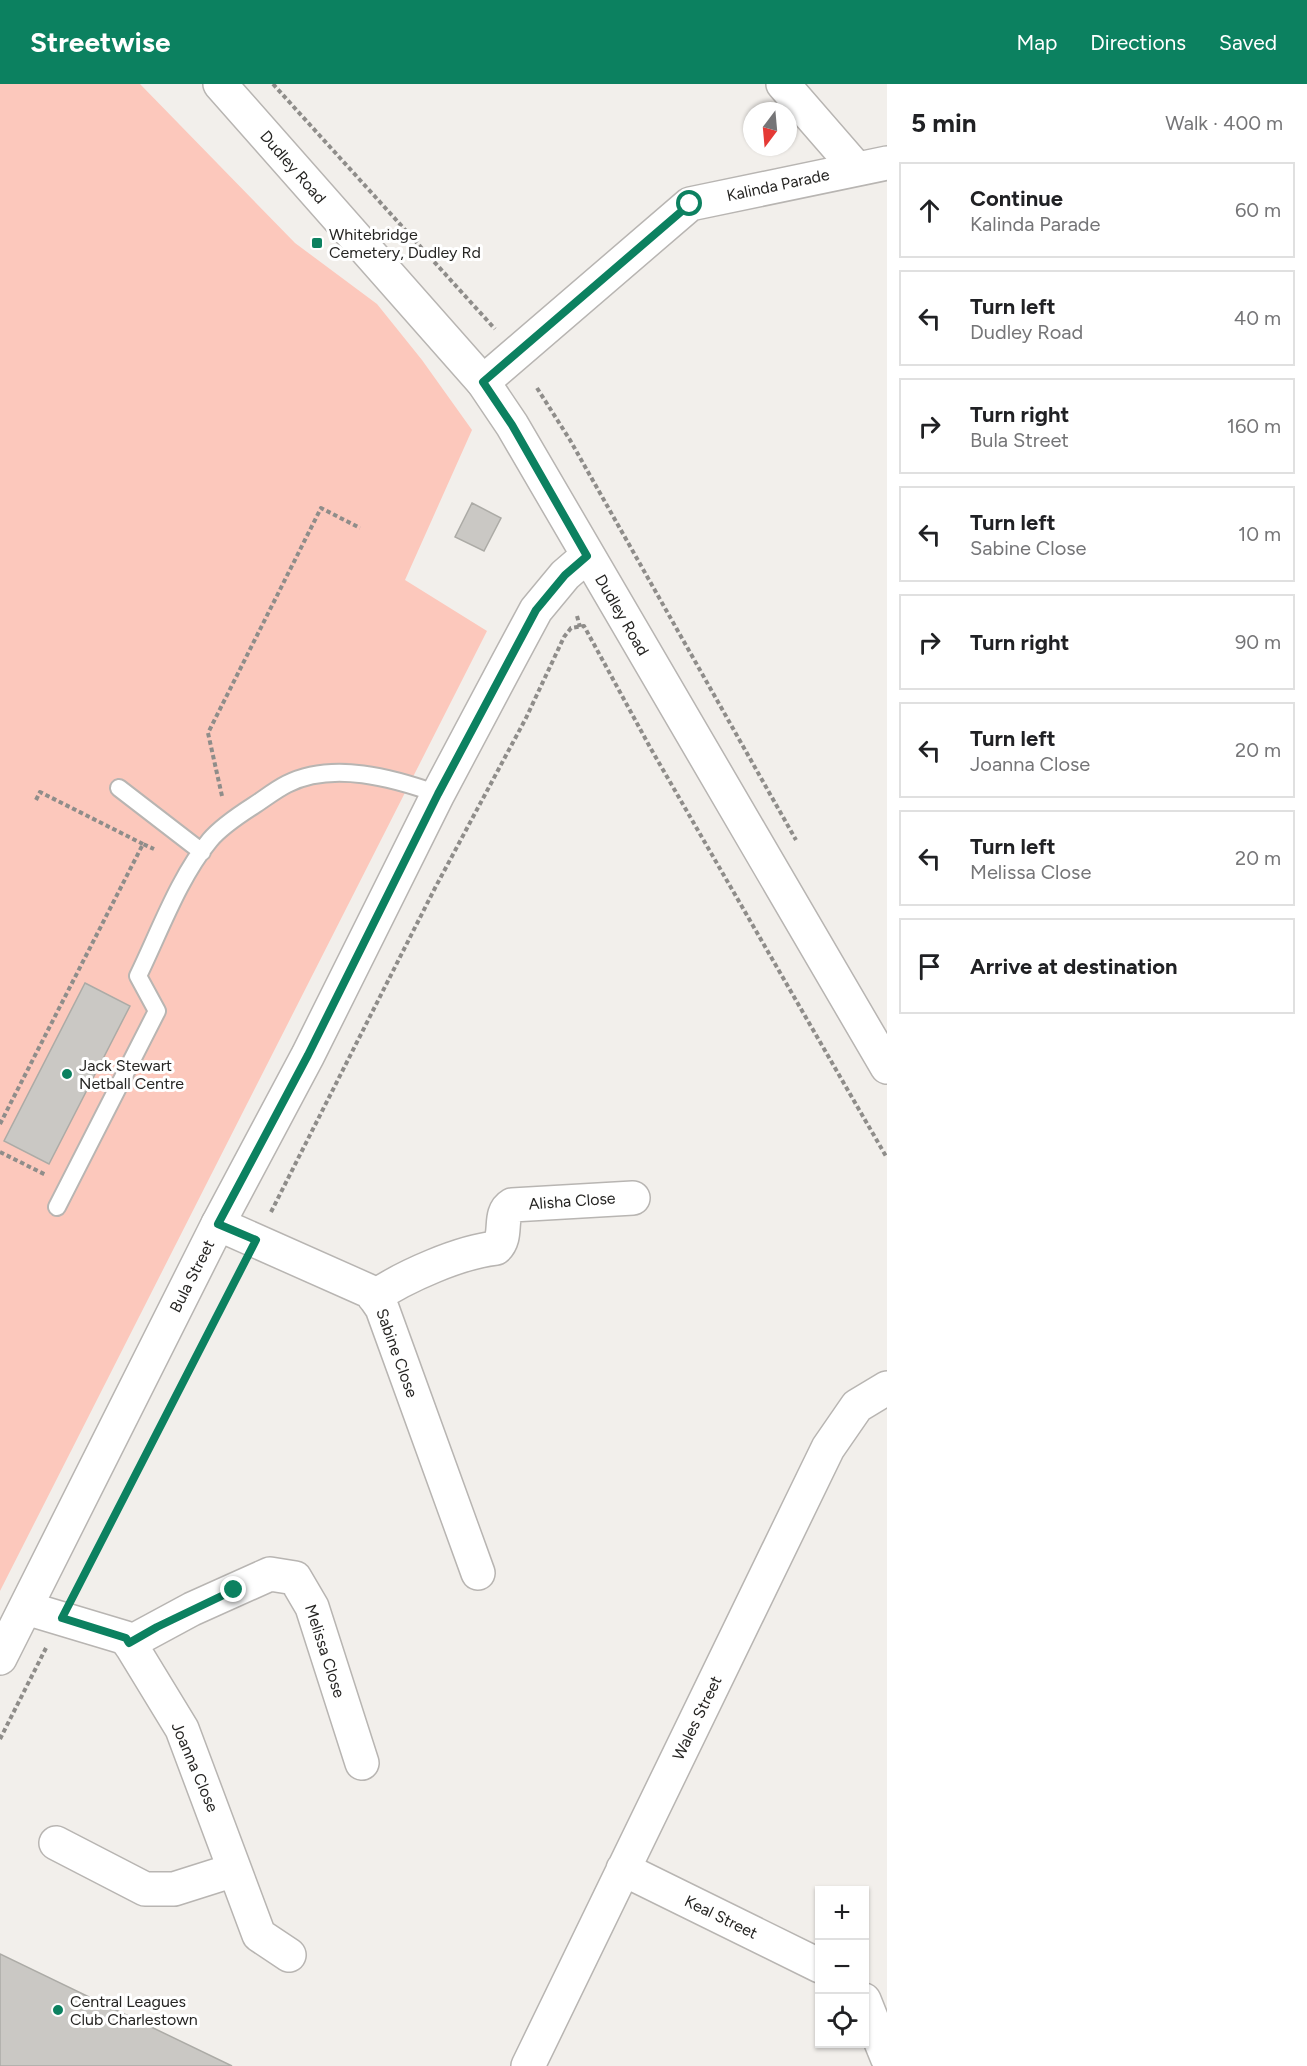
<!DOCTYPE html>
<meta charset="utf-8">
<style>
body{margin:0;font-family:Figtree,sans-serif;background:#f6f6f6;color:#202124}
.controls{position:absolute;right:18px;bottom:18px;display:grid;overflow:hidden;border-radius:0px;box-shadow:0 2px 4px #0004}
.controls button{width:54px;height:54px;display:grid;place-items:center;padding:0;border:0;border-bottom:2px solid #e0e0e0;background:#fff;color:#202124;font:30px sans-serif}
.compass{position:absolute;left:743px;top:18px;width:54px;height:54px;border-radius:50%;background:#fff;box-shadow:0 2px 4px #0004;rotate:196deg}
.stop{position:absolute;width:18px;height:18px;margin:-14px;border:4px solid #0c8160;border-radius:50%;background:#fff}
.stop.end{background:#0c8160;border-color:#fff;box-shadow:0 2px 6px #0008}
.list{margin:0;padding:0;list-style:none}
h2{display:flex;justify-content:space-between;align-items:center;height:78px;margin:0;padding:0 24px;font-size:26px}
h2 small{font-size:20px;font-weight:400;color:#757577}
.list li{display:grid;grid-template-columns:39px 1fr auto;gap:18px;align-items:center;box-sizing:border-box;height:96px;margin:0 12px 12px;padding:0 12px;border:2px solid #e0e0e0;border-radius:0px}
.list b{display:block;font-size:22px;white-space:nowrap}
.list p{margin:0;font-size:20px;white-space:nowrap;color:#757577}
.list em{font-size:20px;font-style:normal;color:#757577}
.icon{flex:none;width:33px;height:33px;fill:none;stroke:currentColor;stroke-width:2;stroke-linecap:round;stroke-linejoin:round}
.map{position:relative;flex:none;width:887px;height:1982px;overflow:hidden}
header{display:flex;align-items:center;gap:36px;box-sizing:border-box;height:84px;padding:0 30px;background:#0c8160;color:#fff}
header strong{font-size:28px}
nav{display:flex;gap:33px;margin-inline-start:auto;font-size:21px}
main{display:flex}
aside{flex:1;background:#fff}
.map>svg:first-child{display:block}
.green{fill:#fcc8bc}
.building{fill:#cac8c4;stroke:#acaba6;stroke-width:1.5}
.lines{fill:none;stroke-linecap:round;stroke-linejoin:round}
.lane-casing{stroke:#b8b5b2;stroke-width:20}
.street-casing{stroke:#b8b5b2;stroke-width:36}
.secondary-casing{stroke:#b8b5b2;stroke-width:36}
.path{stroke:#8f8d8a;stroke-width:4;stroke-dasharray:4.5 3;stroke-linecap:butt}
.lane{stroke:#fff;stroke-width:16}
.street{stroke:#fff;stroke-width:33}
.secondary{stroke:#fff;stroke-width:33}
.route{stroke:#0c8160;stroke-width:8}
.poi-dot{fill:#0c8160;stroke:#fff;stroke-width:2}
.labels{text-anchor:middle;dominant-baseline:central;stroke-width:6;stroke-linejoin:round;paint-order:stroke}
.street-label{font-size:16px;fill:#262523;stroke:#fff}
.poi-label{font-size:16px;fill:#262523;stroke:#fff;text-anchor:start}
</style>
<header>
<strong>Streetwise</strong>
<nav><a>Map</a><a>Directions</a><a>Saved</a></nav>
</header>
<main>
<div class="map">
<svg width="887" height="1982" viewBox="0 0 887 1982">
<rect width="100%" height="100%" fill="#f2efeb"/>
<path class="green" d="M0 0H140L295 159 377 220 422 276 472 346 405 496 487 547 0 1507Z"/>
<path class="building" d="M472 419 501 434 484 467 455 453Z
M85 899 130 922 49 1080 4 1057Z
M0 1870 232 1982H0Z"/>
<g class="lines">
<defs>
<path id="lane" d="M119 704 202 768
M57 1123 157 927 138 892C159 849 179 793 210 756 221 743 239 731 253 722 264 715 275 706 287 700 333 677 393 694 438 710"/>
<path id="street" d="M783 0 856 84
M483 298 690 120 887 79
M218 1140 371 1208 382 1224 478 1489
M374 1213C405 1192 460 1168 496 1164 509 1152 497 1130 512 1121L633 1114
M26 1524 126 1554 132 1563 182 1645 259 1851 289 1871
M129 1559 192 1525 270 1490 295 1494 312 1523 362 1679
M56 1759 145 1805H174L234 1786
M623 1785 820 1882
M864 1916 887 1973
M528 1982 828 1364 857 1322 887 1304"/>
<path id="secondary" d="M220 0 483 298 512 341 887 983
M0 1574 218 1140 308 971 438 710 507 580 536 526 565 491 587 472"/>
</defs>
<use href="#lane" class="lane-casing"/>
<use href="#street" class="street-casing"/>
<use href="#secondary" class="secondary-casing"/>
<path class="path" d="M273 0 495 245
M537 304 570 356 796 756
M577 532 580 543
M222 712 208 649 321 424 360 444
M36 716 40 708 143 760
M0 1040 143 760 154 765
M0 1068 46 1091
M271 1128 435 804 526 634 564 553 571 544 584 542 651 665 887 1074
M76 1507 241 1186
M0 1655 46 1564"/>
<use href="#lane" class="lane"/>
<use href="#street" class="street"/>
<use href="#secondary" class="secondary"/>
</g>
<g class="lines">
<path class="route" d="M234 1506 157 1543 129 1559 126 1554 62 1534 256 1156 218 1140 308 971 438 710 536 526 565 491 587 472 512 341 483 298 690 120"/>
</g>
<g class="poi-dot">
<rect x="311" y="153" width="12" height="12" rx="3"/>
<circle cx="67" cy="990" r="6"/>
<circle cx="58" cy="1926" r="6"/>
</g>
<g class="labels">
<g class="street-label">
<text transform="translate(293 83) rotate(49)">Dudley Road</text>
<text transform="translate(778 101) rotate(-12)">Kalinda Parade</text>
<text transform="translate(622 531) rotate(60)">Dudley Road</text>
<text transform="translate(572 1117) rotate(-4)">Alisha Close</text>
<text transform="translate(192 1192) rotate(-63)">Bula Street</text>
<text transform="translate(397 1269) rotate(70)">Sabine Close</text>
<text transform="translate(325 1567) rotate(72)">Melissa Close</text>
<text transform="translate(697 1634) rotate(-64)">Wales Street</text>
<text transform="translate(195 1683) rotate(67)">Joanna Close</text>
<text transform="translate(721 1833) rotate(26)">Keal Street</text>
</g>
<g class="poi-label">
<text x="329" y="150">Whitebridge<tspan x="329" dy="18">Cemetery, Dudley Rd</tspan></text>
<text x="79" y="981">Jack Stewart<tspan x="79" dy="18">Netball Centre</tspan></text>
<text x="70" y="1917">Central Leagues<tspan x="70" dy="18">Club Charlestown</tspan></text>
</g>
</g>
</svg>
<div class="controls">
<button>+</button>
<button>−</button>
<button><svg class="icon" aria-label="locate" viewBox="0 0 24 24"><circle cx="12" cy="12" r="6"/><path d="M12 2v4M12 18v4M2 12h4M18 12h4"/></svg></button>
</div>
<svg class="compass" viewBox="-18 -18 36 36"><path d="M0-13l5 13h-10z" fill="#e53935"/><path d="M0 13l5-13h-10z" fill="#757577"/></svg>
<div class="stop" style="left:690px;top:120px"></div>
<div class="stop end" style="left:234px;top:1506px"></div>
</div>
<aside>
<h2>5 min<small>Walk · 400 m</small></h2>
<ul class="list">
<li><svg class="icon" aria-label="ahead" viewBox="0 0 24 24"><path d="M12 20V5M6 11l6-6 6 6"/></svg><div><b>Continue</b><p>Kalinda Parade</p></div><em>60 m</em></li>
<li><svg class="icon" aria-label="left" viewBox="0 0 24 24"><path d="M17 20v-9H6M10 6l-5 5 5 5"/></svg><div><b>Turn left</b><p>Dudley Road</p></div><em>40 m</em></li>
<li><svg class="icon" aria-label="right" viewBox="0 0 24 24"><path d="M7 20v-9h11M14 6l5 5-5 5"/></svg><div><b>Turn right</b><p>Bula Street</p></div><em>160 m</em></li>
<li><svg class="icon" aria-label="left" viewBox="0 0 24 24"><path d="M17 20v-9H6M10 6l-5 5 5 5"/></svg><div><b>Turn left</b><p>Sabine Close</p></div><em>10 m</em></li>
<li><svg class="icon" aria-label="right" viewBox="0 0 24 24"><path d="M7 20v-9h11M14 6l5 5-5 5"/></svg><div><b>Turn right</b></div><em>90 m</em></li>
<li><svg class="icon" aria-label="left" viewBox="0 0 24 24"><path d="M17 20v-9H6M10 6l-5 5 5 5"/></svg><div><b>Turn left</b><p>Joanna Close</p></div><em>20 m</em></li>
<li><svg class="icon" aria-label="left" viewBox="0 0 24 24"><path d="M17 20v-9H6M10 6l-5 5 5 5"/></svg><div><b>Turn left</b><p>Melissa Close</p></div><em>20 m</em></li>
<li><svg class="icon" aria-label="arrive" viewBox="0 0 24 24"><path d="M6 21V4h12l-3 4 3 4H6"/></svg><div><b>Arrive at destination</b></div></li>
</ul>
</aside>
</main>
